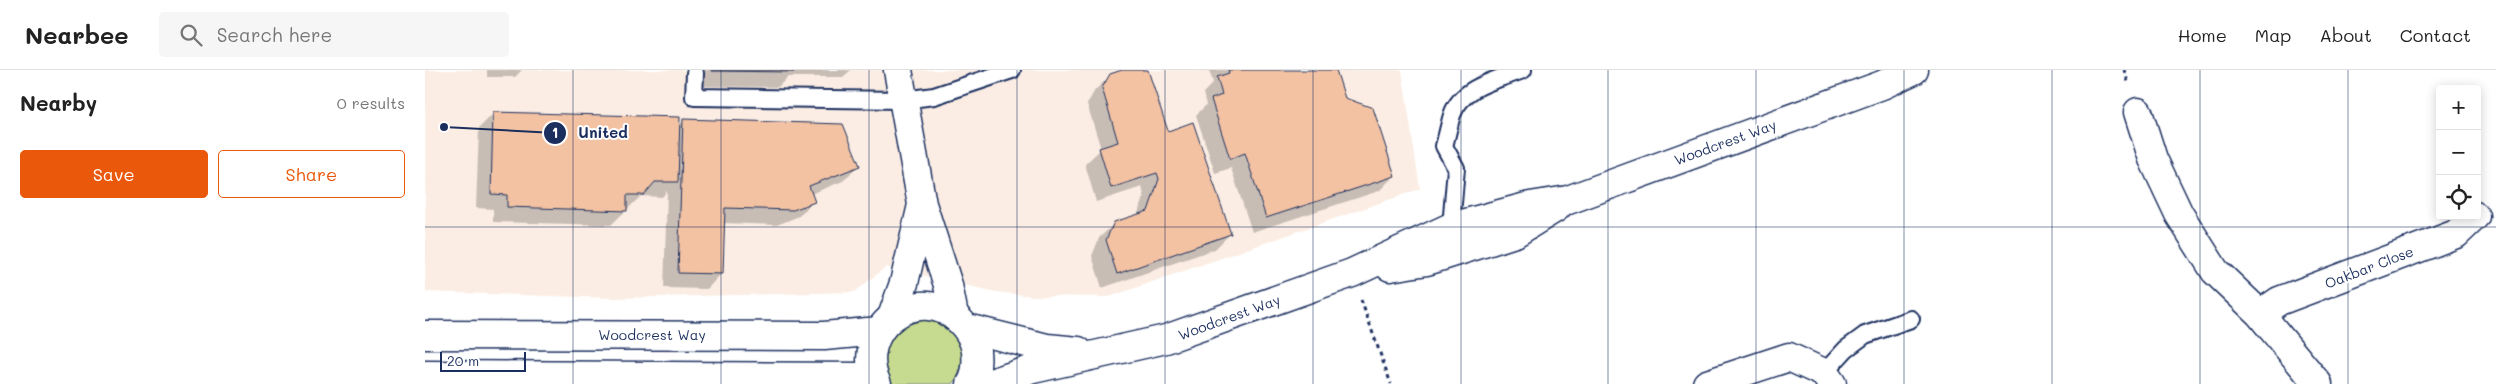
<!DOCTYPE html>
<meta charset="utf-8">
<style>
body{margin:0;font-family:Mali,sans-serif;background:#f6f6f6;color:#222}
.controls{position:absolute;right:15px;top:15px;display:grid;overflow:hidden;border-radius:5px;box-shadow:0 2px 12px #0003}
.controls button{width:45px;height:45px;display:grid;place-items:center;padding:0;border:0;border-bottom:1px solid #e0e0e0;background:#fff;color:#222;font:25px sans-serif}
.scale{position:absolute;left:15px;bottom:12px;width:86px;box-sizing:border-box;padding-left:5px;border:2px solid #1b2f5e;border-top:0;font-size:14px;line-height:18px;white-space:nowrap;color:#1b2f5e;-webkit-text-stroke:4px #fff;paint-order:stroke}
.list{margin:0;padding:0;list-style:none}
h2{display:flex;justify-content:space-between;align-items:center;height:65px;margin:0;padding:0 20px;font-size:21px}
h2 small{font-size:16px;font-weight:400;color:#767676}
.actions{display:flex;gap:10px;padding:15px 20px}
.actions a{flex:1;padding:11px 0;border:1px solid #ea580c;border-radius:5px;text-align:center;font-size:18px;color:#ea580c}
.actions .main{background:#ea580c;color:#fff}
.icon{flex:none;width:28px;height:28px;fill:none;stroke:currentColor;stroke-width:2;stroke-linecap:round;stroke-linejoin:round}
.map{position:relative;flex:none;width:2071px;height:314px;overflow:hidden}
header{display:flex;align-items:center;gap:30px;box-sizing:border-box;height:70px;padding:0 25px;background:#fff;border-bottom:1px solid #e0e0e0}
header strong{font-size:24px}
nav{display:flex;gap:28px;margin-inline-start:auto;font-size:18px}
.search{width:350px;height:45px;background:#f6f6f6;display:flex;align-items:center;gap:12px;box-sizing:border-box;padding:0 18px;border-radius:5px;color:#767676;font-size:19px}
main{display:flex}
aside{flex:1;background:#fff}
.map>svg:first-child{display:block}
.built{fill:#fbede3}
.green{fill:#c7db90;stroke:#718577}
.shadow{fill:#0003}
.building{fill:#f3c2a3;stroke:#1b2f5e}
.lines{fill:none;stroke-linecap:round;stroke-linejoin:round}
.service-casing{stroke:#1b2f5e;stroke-width:20}
.minor-casing{stroke:#1b2f5e;stroke-width:31}
.tertiary-casing{stroke:#1b2f5e;stroke-width:31}
.path{stroke:#1b2f5e;stroke-width:3;stroke-dasharray:4 4;stroke-linecap:butt}
.service{stroke:#fff;stroke-width:16}
.minor{stroke:#fff;stroke-width:28}
.tertiary{stroke:#fff;stroke-width:28}
.grid{fill:none;stroke:#1b2f5e;stroke-width:1;stroke-opacity:0.55}
.labels{text-anchor:middle;dominant-baseline:central;stroke-width:4;stroke-linejoin:round;paint-order:stroke}
.street-label{font-size:14px;fill:#1b2f5e;stroke:#fff}
.leader{fill:none;stroke:#1b2f5e;stroke-width:2}
.callout-dot{fill:#1b2f5e;stroke:#fff;stroke-width:2}
.mark-label{font-size:15px;text-anchor:middle;font-weight:bold;fill:#fff}
.callout-label{font-size:15px;text-anchor:middle;font-weight:bold;fill:#1b2f5e;stroke:#fff;stroke-width:4;stroke-linejoin:round;paint-order:stroke}
</style>
<header>
<strong>Nearbee</strong>
<div class="search"><svg class="icon" aria-label="search" viewBox="0 0 24 24"><circle cx="10" cy="10" r="6"/><path d="M15 15l6 6"/></svg>Search here</div>
<nav><a>Home</a><a>Map</a><a>About</a><a>Contact</a></nav>
</header>
<main>
<aside>
<h2>Nearby<small>0 results</small></h2>
<ul class="list">
</ul>
<div class="actions"><a class="main">Save</a><a>Share</a></div>
</aside>
<div class="map">
<svg width="2071" height="314" viewBox="0 0 2071 314">
<rect width="100%" height="100%" fill="#fff"/>
<filter id="ink" filterUnits="userSpaceOnUse"><feTurbulence type="fractalNoise" baseFrequency=".02" numOctaves="2"/><feDisplacementMap in="SourceGraphic" scale="10" xChannelSelector="R" yChannelSelector="G"/><feConvolveMatrix kernelMatrix="1 2 1 2 8 2 1 2 1" color-interpolation-filters="sRGB"/></filter>
<g filter="url(#ink)">
<path class="built" d="M0 0H977L995 119 684 227 609 226 571 222 461 197 430 222 190 228 0 222Z"/>
<path class="green" d="M504 250C534 260 547 286 528 314H468C444 283 469 251 504 250Z"/>
<path class="shadow" d="M62 0H97L90 7H62Z
M271 0H426L418 7H363L353 17 271 16Z
M701 0H721L743 62 805 164 790 179 677 218 667 186 674 168 690 153 712 146 719 125 717 117 671 132 660 94 676 79 662 34 670 20 686 5Z
M784 0H910L919 29 969 106 954 121 827 162 806 98 790 103 771 45 781 35 778 23 788 13Z
M69 43 253 56 259 51 433 96 418 111 386 124 389 131 374 146 352 155 298 153 296 204 282 219 239 218 242 121 237 127 216 126 186 155 68 152V139L51 138 54 58Z"/>
<path class="building" d="M286 0H369V2L286 1Z
M697 0H723L743 61 768 52 806 164 692 204 681 170 689 152 723 141 734 109 732 103 686 118 674 78 693 72 677 18 685 4Z
M803 0H911L920 28 948 38 970 106 841 148 820 83 805 89 786 29 797 25 792 7 804 3Z
M68 42 255 47 253 112H230L219 125H202V141L82 137V125L66 124Z
M258 49 418 54 435 96 384 116 390 132 368 140 300 138 298 204 253 203Z"/>
<g class="lines">
<defs>
<path id="service" d="M270 3 269 27 478 30 509 26 587 0
M1026 157 1031 98 1019 76C1022 66 1024 55 1027 45 1037 16 1072 10 1098 0
M1399 303 1421 279 1440 265 1486 249"/>
<path id="minor" d="M473 0 497 134 523 215 529 245
M1713 42 1728 89 1754 144 1790 201 1835 244 1893 314
M1835 244 1854 231 2031 164 2050 146
M467 247 479 213 497 135
M1282 314 1364 287 1399 303 1407 314"/>
<path id="tertiary" d="M965 197 1002 191 1090 163 1132 137
M542 258 622 278 653 281
M0 265 399 266 454 261
M0 305 449 307
M452 314C426 261 492 209 535 251 543 259 549 269 551 281 552 292 552 304 546 314
M563 314 608 299 741 269 927 203 1026 157 1105 136 1143 130 1457 15 1489 0"/>
</defs>
<use href="#service" class="service-casing"/>
<use href="#minor" class="minor-casing"/>
<use href="#tertiary" class="tertiary-casing"/>
<path class="path" d="M1699 0 1704 15
M936 230 966 314"/>
<use href="#service" class="service"/>
<use href="#minor" class="minor"/>
<use href="#tertiary" class="tertiary"/>
</g>
</g>
<path class="grid" d="M148 0V314M296 0V314M444 0V314M592 0V314M740 0V314M888 0V314M1036 0V314M1183 0V314M1331 0V314M1479 0V314M1627 0V314M1775 0V314M1923 0V314M0 157H2071"/>
<g class="labels">
<g class="street-label">
<text transform="translate(1300 72) rotate(-20)">Woodcrest Way</text>
<text transform="translate(1944 197) rotate(-21)">Oakbar Close</text>
<text transform="translate(804 247) rotate(-20)">Woodcrest Way</text>
<text x="227" y="264">Woodcrest Way</text>
</g>
</g>
<path class="leader" d="M19 57L130 63"/>
<g class="callout-dot">
<circle cx="19" cy="57" r="5"/>
<circle cx="130" cy="63" r="12"/>
</g>
<g class="mark-label">
<text x="130" y="68">1</text>
</g>
<g class="callout-label">
<text x="178" y="68">United</text>
</g>
</svg>
<div class="controls">
<button>+</button>
<button>−</button>
<button><svg class="icon" aria-label="locate" viewBox="0 0 24 24"><circle cx="12" cy="12" r="6"/><path d="M12 2v4M12 18v4M2 12h4M18 12h4"/></svg></button>
</div>
<div class="scale">20 m</div>
</div>
</main>
